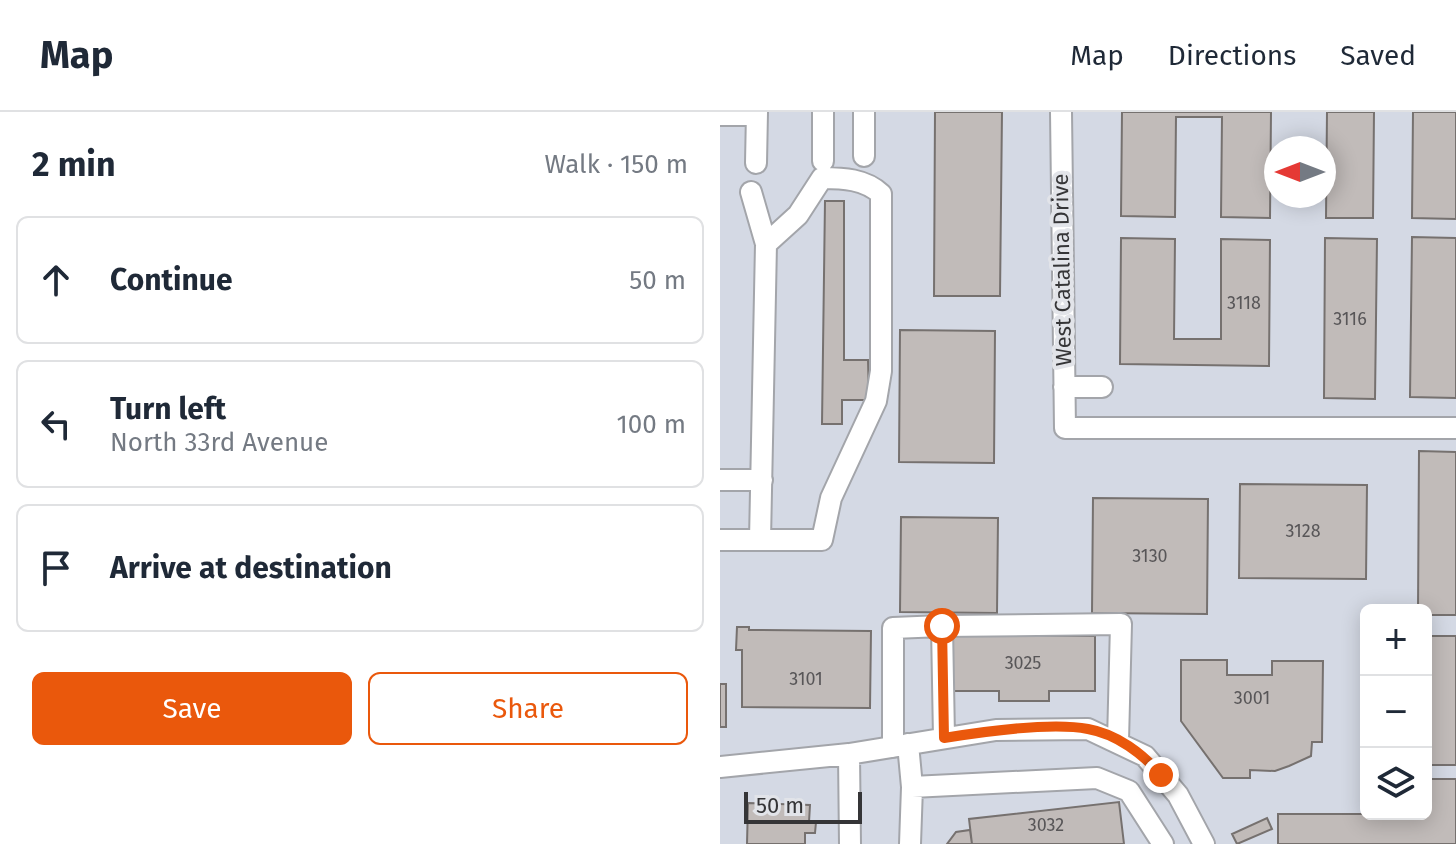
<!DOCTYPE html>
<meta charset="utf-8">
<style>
body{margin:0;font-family:"Fira Sans",sans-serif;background:#f2f2f3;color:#1f2937}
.controls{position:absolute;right:24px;bottom:24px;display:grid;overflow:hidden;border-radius:12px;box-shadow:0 4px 20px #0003}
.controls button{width:72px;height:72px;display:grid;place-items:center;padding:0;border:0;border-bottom:2px solid #e0e1e3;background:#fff;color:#1f2937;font:40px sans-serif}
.compass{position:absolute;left:544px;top:24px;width:72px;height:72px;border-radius:50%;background:#fff;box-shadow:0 4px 20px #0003;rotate:270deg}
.scale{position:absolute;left:24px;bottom:20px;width:118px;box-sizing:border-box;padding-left:8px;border:4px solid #353537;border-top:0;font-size:22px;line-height:28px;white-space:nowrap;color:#353537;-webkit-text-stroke:6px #e2e4e9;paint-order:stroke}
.stop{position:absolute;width:24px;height:24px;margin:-18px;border:6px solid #ea580c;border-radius:50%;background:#fff}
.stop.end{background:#ea580c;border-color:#fff;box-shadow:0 2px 8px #0008}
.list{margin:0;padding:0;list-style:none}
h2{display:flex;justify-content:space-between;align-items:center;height:104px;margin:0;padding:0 32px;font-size:34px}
h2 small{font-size:26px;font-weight:400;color:#747a83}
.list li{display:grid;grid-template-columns:52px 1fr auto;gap:24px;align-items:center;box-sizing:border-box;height:128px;margin:0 16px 16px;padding:0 16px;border:2px solid #e0e1e3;border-radius:12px}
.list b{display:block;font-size:30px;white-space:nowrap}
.list p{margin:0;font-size:26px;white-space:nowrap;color:#747a83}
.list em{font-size:26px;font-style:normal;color:#747a83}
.actions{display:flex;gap:16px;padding:24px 32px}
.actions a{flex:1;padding:18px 0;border:2px solid #ea580c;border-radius:12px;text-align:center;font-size:28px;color:#ea580c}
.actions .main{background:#ea580c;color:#fff}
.icon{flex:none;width:44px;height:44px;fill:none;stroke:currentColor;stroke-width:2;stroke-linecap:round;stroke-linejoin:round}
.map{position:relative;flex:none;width:736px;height:732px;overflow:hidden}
header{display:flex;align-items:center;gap:48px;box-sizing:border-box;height:112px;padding:0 40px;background:#fff;border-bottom:2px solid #e0e1e3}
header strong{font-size:38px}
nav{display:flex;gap:44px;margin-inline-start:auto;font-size:28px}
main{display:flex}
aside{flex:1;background:#fff}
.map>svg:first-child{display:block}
.built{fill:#d4d9e4;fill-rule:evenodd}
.building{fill:#c1bbb9;stroke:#76716f;stroke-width:2}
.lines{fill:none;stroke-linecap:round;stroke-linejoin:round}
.minor-casing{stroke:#a3a5aa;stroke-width:24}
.minor{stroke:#fff;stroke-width:20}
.route{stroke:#ea580c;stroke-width:10}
.labels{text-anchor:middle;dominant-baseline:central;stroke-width:8;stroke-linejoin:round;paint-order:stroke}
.number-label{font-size:18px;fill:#585658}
.street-label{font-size:22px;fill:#353537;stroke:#e2e4e9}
</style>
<header>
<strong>Map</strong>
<nav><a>Map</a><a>Directions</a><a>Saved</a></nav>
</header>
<main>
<aside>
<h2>2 min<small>Walk · 150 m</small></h2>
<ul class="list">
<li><svg class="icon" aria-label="ahead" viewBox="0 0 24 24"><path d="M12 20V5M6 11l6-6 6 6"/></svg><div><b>Continue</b></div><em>50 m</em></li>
<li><svg class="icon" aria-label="left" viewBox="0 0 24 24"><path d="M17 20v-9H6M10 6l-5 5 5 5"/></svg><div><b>Turn left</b><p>North 33rd Avenue</p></div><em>100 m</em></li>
<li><svg class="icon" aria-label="arrive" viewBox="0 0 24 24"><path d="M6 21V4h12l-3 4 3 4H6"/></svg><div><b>Arrive at destination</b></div></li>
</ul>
<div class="actions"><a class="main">Save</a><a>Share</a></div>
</aside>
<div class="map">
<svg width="736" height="732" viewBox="0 0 736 732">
<rect width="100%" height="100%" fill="#e2e4e9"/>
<path class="built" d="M0 0H736V732H0ZM556 36H604V84H556ZM646 498H706V702H646Z"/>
<path class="building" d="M215 0H282L280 184H214Z
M402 0H551L550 106 501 105 502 5H456L455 105 401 104Z
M607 0H654L653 106H606Z
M693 0H736V107L692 106Z
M105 89H124V248H148L149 288H122V312H102Z
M692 125 736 126V286L690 285Z
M401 126 455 127 454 227H501V127L550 128 549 254 400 252Z
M605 126 657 127 655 287 604 286Z
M180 218 275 219 274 351 179 350Z
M699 339 736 340V503H706V498H698Z
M520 372 647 373 646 467 519 466Z
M373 386 488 387 487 502 372 501Z
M181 405 278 406 277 501 180 500Z
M17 515H29V518L151 519 150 596 22 595V538H16Z
M231 523 375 524V579H329V589H279V579H230Z
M706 524H736V653H706Z
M461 548H507V563H552V549H603L602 630H592L591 644 569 654 555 659 530 658V666H503L461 609Z
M0 572H6V615H0Z
M706 667H736V732H558V702H706Z
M399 690 404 732H252L249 707Z
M28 691 90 693 89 710H96L95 721H85V732H27Z
M547 706 552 717 517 732 512 722Z
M250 718 252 732H227L236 720Z"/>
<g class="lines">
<defs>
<path id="minor" d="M103 0V49
M341 0 345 316H736
M0 3H37
M144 44V0
M36 51 37 0
M31 80 46 132
M344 275H382
M0 368H42
M0 428H102L111 386 156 289 161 259V82C145 67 123 66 102 66L78 103 46 132 40 428
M224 626 222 514 401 512 398 629
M188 632 192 675 190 732
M173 635V516L222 514
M129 642 130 732
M0 655 129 642 276 618 368 617 425 644 458 683 484 732
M192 675 377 666 409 679 443 732"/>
</defs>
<use href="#minor" class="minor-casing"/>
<use href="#minor" class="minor"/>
</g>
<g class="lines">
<path class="route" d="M222 514 224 626C261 620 332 610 368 617 397 622 423 642 441 663"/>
</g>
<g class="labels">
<g class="number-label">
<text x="524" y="191">3118</text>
<text x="630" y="207">3116</text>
<text x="583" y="419">3128</text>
<text x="430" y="444">3130</text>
<text x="303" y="551">3025</text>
<text x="86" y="567">3101</text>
<text x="532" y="586">3001</text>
<text x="326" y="713">3032</text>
</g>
<g class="street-label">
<text transform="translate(342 158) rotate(-91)">West Catalina Drive</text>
</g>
</g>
</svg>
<div class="controls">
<button>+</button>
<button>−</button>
<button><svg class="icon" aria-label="layers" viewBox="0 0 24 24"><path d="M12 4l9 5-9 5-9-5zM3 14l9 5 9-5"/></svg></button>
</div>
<svg class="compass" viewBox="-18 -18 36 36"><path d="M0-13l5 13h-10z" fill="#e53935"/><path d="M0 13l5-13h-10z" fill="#747a83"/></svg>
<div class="scale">50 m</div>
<div class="stop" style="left:222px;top:514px"></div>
<div class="stop end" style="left:441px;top:663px"></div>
</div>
</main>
